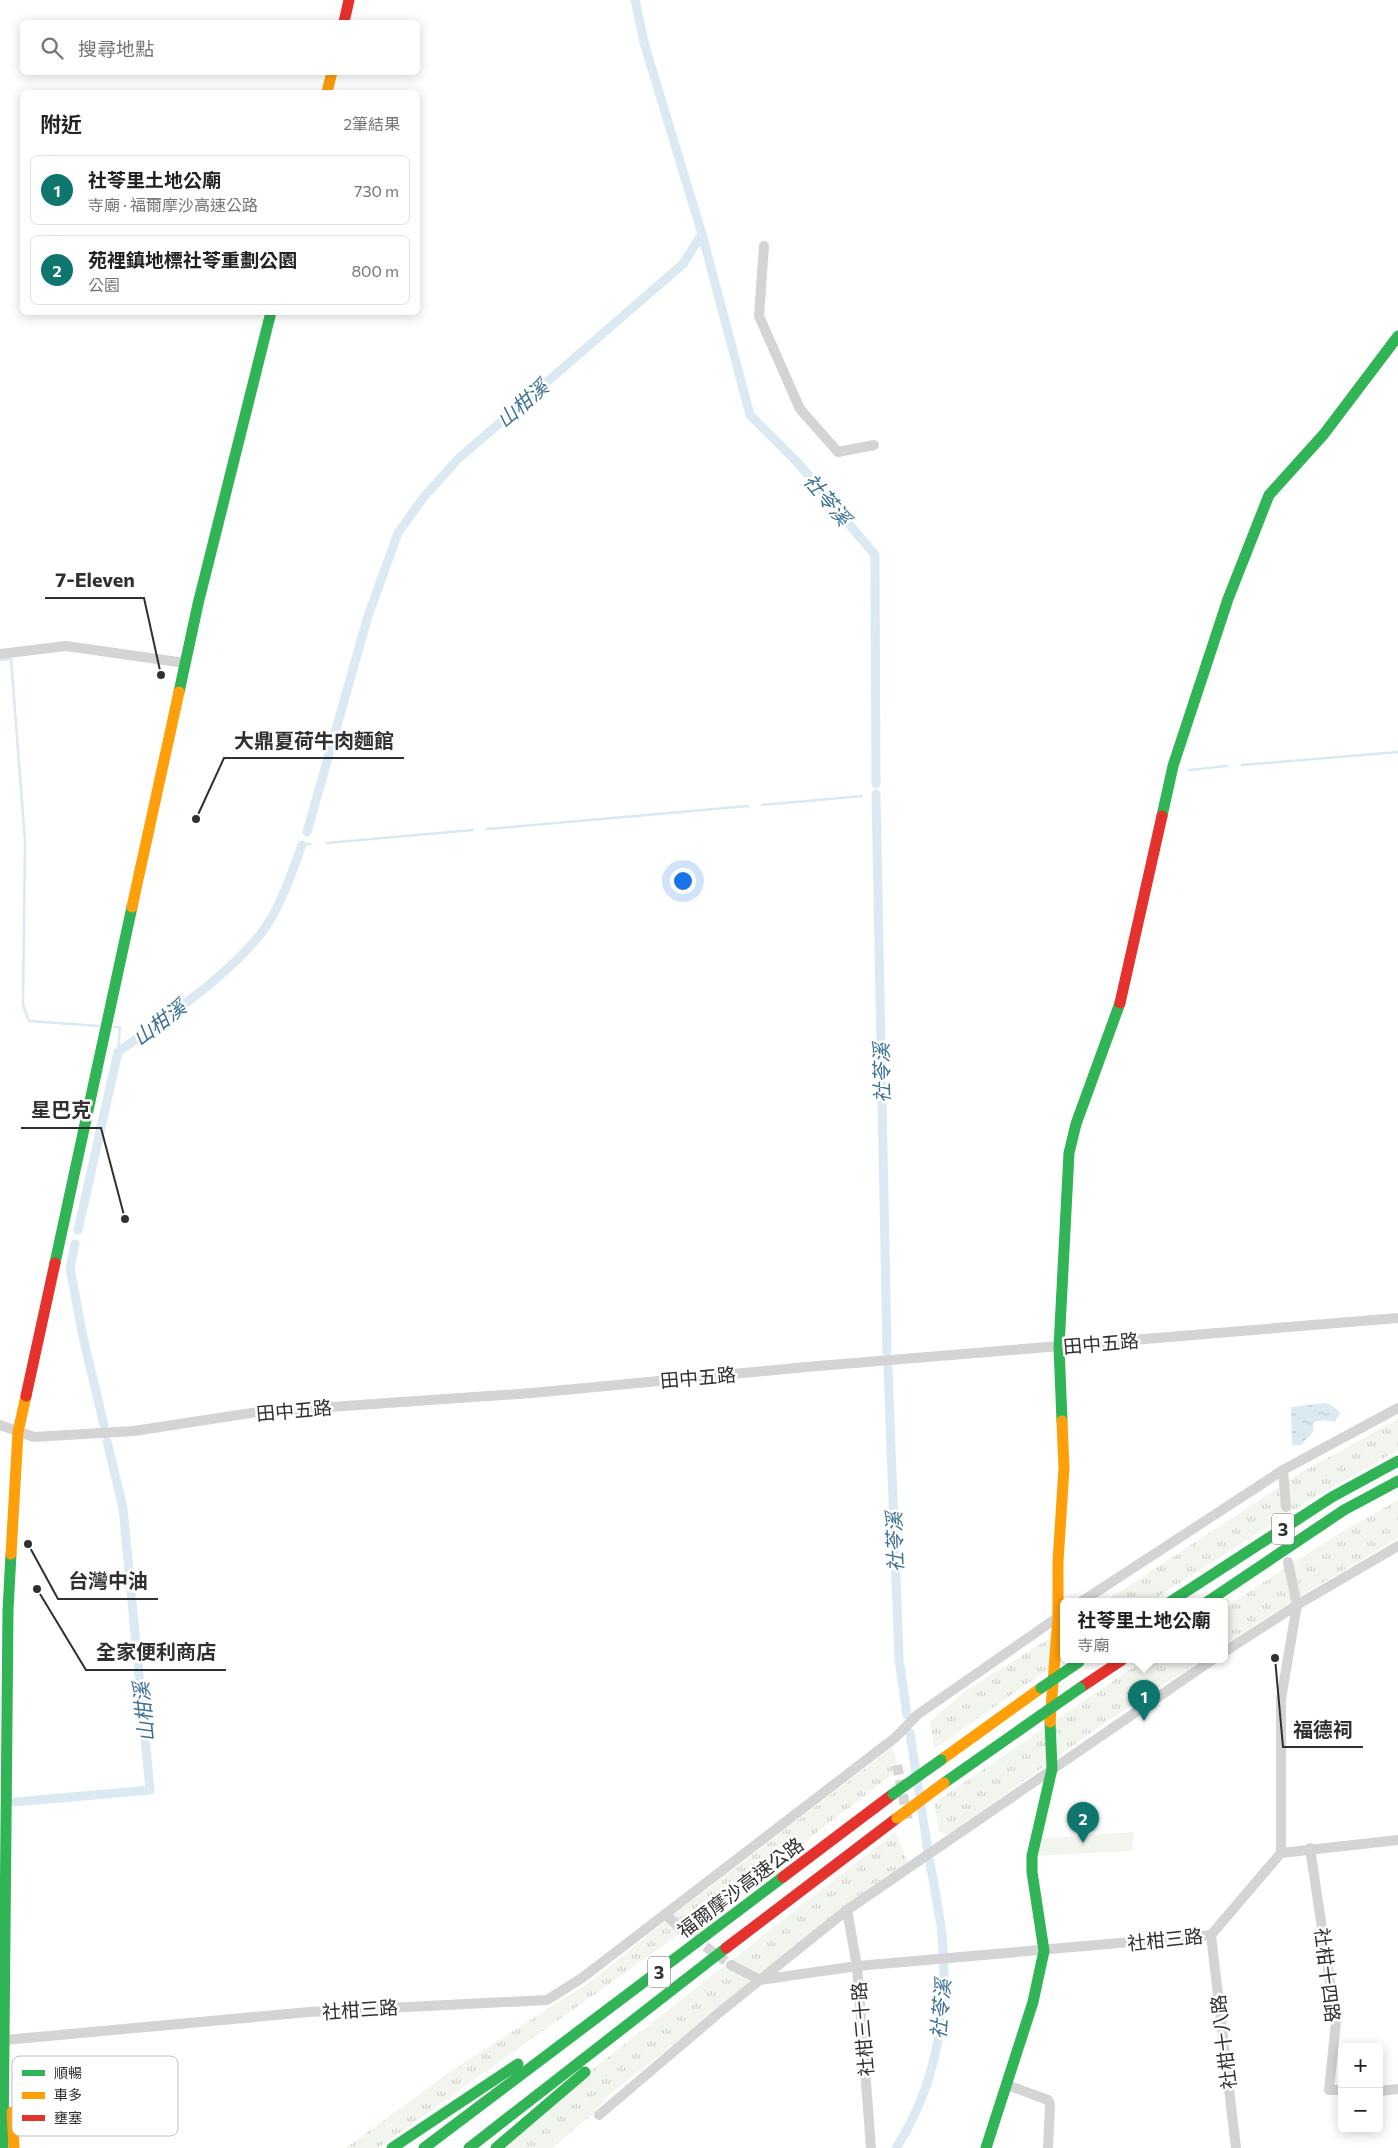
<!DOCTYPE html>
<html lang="zh-TW">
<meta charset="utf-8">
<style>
body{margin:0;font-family:Commissioner,"Noto Sans TC",sans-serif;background:#f2f2f2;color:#222}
.controls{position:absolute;right:15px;bottom:15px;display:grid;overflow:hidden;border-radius:8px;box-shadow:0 2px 12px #0003}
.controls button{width:45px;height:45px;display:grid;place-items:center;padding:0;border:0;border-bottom:1px solid #e0e0e0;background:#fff;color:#222;font:25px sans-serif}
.you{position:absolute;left:682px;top:880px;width:18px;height:18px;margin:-12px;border:4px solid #fff;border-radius:50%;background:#1a73e8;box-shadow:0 0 0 8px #1a73e833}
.badge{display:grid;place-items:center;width:32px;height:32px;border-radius:50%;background:#0f766e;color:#fff;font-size:16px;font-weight:700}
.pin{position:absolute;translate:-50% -41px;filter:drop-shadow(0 1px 2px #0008)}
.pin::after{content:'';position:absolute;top:26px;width:18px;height:15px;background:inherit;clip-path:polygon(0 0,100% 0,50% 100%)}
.popup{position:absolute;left:1060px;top:1598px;width:168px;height:65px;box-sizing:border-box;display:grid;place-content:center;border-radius:8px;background:#fff;filter:drop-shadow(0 1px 4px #0005);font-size:16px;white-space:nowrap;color:#767676}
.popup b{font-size:19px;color:#222}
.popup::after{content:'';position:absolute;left:50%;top:100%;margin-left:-10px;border:10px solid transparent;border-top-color:#fff}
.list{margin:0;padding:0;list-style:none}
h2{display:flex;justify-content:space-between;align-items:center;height:65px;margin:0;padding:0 20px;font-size:21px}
h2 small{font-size:16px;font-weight:400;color:#767676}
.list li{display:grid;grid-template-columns:32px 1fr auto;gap:15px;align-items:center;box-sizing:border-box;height:70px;margin:0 10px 10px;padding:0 10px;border:1px solid #e0e0e0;border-radius:8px}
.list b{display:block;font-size:19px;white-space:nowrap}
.list p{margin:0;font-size:16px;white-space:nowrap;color:#767676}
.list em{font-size:16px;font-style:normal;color:#767676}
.icon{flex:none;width:28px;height:28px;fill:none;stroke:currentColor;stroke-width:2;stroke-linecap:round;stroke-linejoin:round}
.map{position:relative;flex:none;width:1398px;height:2148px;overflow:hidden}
.search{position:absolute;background:#fff;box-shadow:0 2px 12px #0003;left:20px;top:20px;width:400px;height:55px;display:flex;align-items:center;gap:12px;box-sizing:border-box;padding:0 18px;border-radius:8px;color:#767676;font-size:19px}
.panel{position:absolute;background:#fff;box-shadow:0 2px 12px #0003;left:20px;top:90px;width:400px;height:225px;border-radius:8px}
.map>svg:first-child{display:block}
.grass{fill:url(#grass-tufts)}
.park{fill:#f1f5ed}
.water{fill:url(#water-ripples)}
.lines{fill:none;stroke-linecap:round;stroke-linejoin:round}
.stream{stroke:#dae9f2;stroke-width:2.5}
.canal{stroke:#dae9f2;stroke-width:9}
.street-tunnel{stroke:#d6d6d6;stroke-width:10;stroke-dasharray:10 5;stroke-linecap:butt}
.street{stroke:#d4d4d4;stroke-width:10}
.fast{stroke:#30b455;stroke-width:11}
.slow{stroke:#ff9f0a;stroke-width:11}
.jam{stroke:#e5322d;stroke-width:11}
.fast-bridge{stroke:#30b455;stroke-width:11}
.slow-bridge{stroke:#ff9f0a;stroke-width:11}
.labels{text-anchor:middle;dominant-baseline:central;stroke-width:5;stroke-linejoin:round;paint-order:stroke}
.shield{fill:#fff;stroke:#6e6e6e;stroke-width:1}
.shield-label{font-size:18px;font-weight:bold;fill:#303030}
.street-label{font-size:19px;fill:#303030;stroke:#fff}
.water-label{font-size:20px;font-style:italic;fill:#3c7195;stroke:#fff}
.key{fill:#fff;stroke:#c1c1c1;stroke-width:1}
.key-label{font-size:14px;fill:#303030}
.leader{fill:none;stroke:#303030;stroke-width:2}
.callout-dot{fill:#303030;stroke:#fff;stroke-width:2}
.callout-label{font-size:20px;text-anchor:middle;font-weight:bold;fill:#303030;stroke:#fff;stroke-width:5;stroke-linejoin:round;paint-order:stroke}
</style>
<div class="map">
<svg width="1398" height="2148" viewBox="0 0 1398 2148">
<defs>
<pattern id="grass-tufts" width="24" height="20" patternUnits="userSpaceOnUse" patternTransform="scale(1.25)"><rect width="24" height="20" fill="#f1f5ed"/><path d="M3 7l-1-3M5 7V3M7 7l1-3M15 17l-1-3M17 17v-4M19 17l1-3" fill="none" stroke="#cfd2cc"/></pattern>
<pattern id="water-ripples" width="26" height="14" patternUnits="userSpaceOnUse" patternTransform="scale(1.25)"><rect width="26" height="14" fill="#dae9f2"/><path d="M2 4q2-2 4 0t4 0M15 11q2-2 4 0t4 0" fill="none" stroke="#bbc8d0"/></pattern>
</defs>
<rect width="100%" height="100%" fill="#fff"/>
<path class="grass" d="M1398 1419V1450L1300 1506 1150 1602H1104L1302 1472Z
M1398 1500V1538L1292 1601 1224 1645V1608L1338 1534Z
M1064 1629V1658L934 1749 930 1721 967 1690Z
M1144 1660H1201L1106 1722 955 1830 945 1835 939 1830 934 1803Z
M892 1748 897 1760 893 1774 743 1889 378 2148H346L454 2069 593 1980 673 1915Z
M895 1832 908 1862 840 1909 750 1985 610 2094 593 2114 552 2148H498L547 2105Z"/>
<path class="park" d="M1134 1832 1132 1851 1032 1856 1035 1839Z"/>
<path class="water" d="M1324 1403 1331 1405 1340 1412 1335 1422 1324 1420 1314 1422 1313 1432 1301 1445H1292L1291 1407Z"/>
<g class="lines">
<path class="stream" d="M0 660 11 659 25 841 23 1005 29 1021 98 1026
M1242 765 1398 752
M1189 770 1227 766
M875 795H876
M762 805 862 796
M487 829 748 806
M327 843 473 830
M302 845 310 844
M114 1027H120L118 1052"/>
<path class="canal" d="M635 0 645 46 702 234 750 415 799 464 875 555 876 784
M876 794 887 1352
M307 832 368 616 398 533 423 498 458 459 683 264 702 234
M78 1230 118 1052C167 1016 221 982 260 935 280 909 291 875 302 845
M75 1244 70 1268 83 1337 104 1425
M888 1368 899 1659 907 1715
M910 1733 928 1851
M15 1802 150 1790 123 1508 107 1441
M896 2148C937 2085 949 2008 942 1934 939 1910 934 1886 930 1862"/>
<path class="street-tunnel" d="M897 1765 908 1822
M681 1929 731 1965"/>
<path class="street" d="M764 246 759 316 800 409 838 452 874 445
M0 654 66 646 185 663
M0 1425 34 1437 134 1431 258 1412 532 1393 806 1367 1398 1318
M1283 1470 1286 1507
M1081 1602 1283 1470 1398 1408
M1224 1652 1297 1605 1398 1546
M1310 1848 1336 2022 1329 2090H1342
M1281 1853V1699L1297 1605 1288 1562
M847 1910 857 1966 871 2148
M665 1914 681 1929
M1211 1935 1236 2148
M731 1965 760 1980 857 1966 1211 1935 1281 1853 1398 1840
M5 2040 309 2012 547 2000 582 1978 896 1737 917 1715 1061 1615
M1007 2085 1048 2100 1050 2104 1048 2148
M1379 2091 1398 2089
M599 2115 720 2012 847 1910 1212 1660"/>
<path class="fast" d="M179 692 198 604 271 312
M1162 816 1173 766 1228 599 1269 495 1324 434 1398 336
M55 1263 132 907
M1062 1421 1059 1347 1069 1153 1076 1124 1120 1003
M1170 1602 1332 1497 1398 1461
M1207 1602 1344 1510 1398 1481
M944 1783 1041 1715
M3 2148 8 1610 11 1554
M392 2148 518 2064
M424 2148 783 1877
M469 2148 726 1948
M496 2148 585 2072
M986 2148 1033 2002 1044 1951 1032 1872V1856L1052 1769 1050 1722"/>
<path class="slow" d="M327 92 332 72
M132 907 179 692
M11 1554 18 1432 26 1396
M1050 1722 1058 1617V1562L1064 1468 1062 1421
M941 1760 1041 1688
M12 2112 14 2148"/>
<path class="jam" d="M344 22 349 0
M1120 1003 1162 816
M26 1396 55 1263
M1080 1688 1122 1660
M783 1877 893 1794
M726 1948 897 1818"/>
<path class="fast-bridge" d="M1041 1688 1079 1662
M1041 1715 1080 1688
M893 1794 941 1760"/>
<path class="slow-bridge" d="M897 1818 944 1783"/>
</g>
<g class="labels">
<g class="shield">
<rect x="1272" y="1513.5" width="22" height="31" rx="4"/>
<rect x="648" y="1956.5" width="22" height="31" rx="4"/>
</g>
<g class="shield-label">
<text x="1283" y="1529">3</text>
<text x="659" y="1972">3</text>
</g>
<g class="street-label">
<text transform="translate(1101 1343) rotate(-5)">田中五路</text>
<text transform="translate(698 1377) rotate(-5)">田中五路</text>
<text transform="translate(294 1410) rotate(-5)">田中五路</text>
<text transform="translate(740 1887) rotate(-37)">福爾摩沙高速公路</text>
<text transform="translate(1165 1939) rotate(-6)">社柑三路</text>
<text transform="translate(1328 1975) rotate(83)">社柑十四路</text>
<text transform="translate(360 2009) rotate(-4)">社柑三路</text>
<text transform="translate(862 2029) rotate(-95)">社柑三十路</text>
<text transform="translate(1223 2042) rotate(-97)">社柑十八路</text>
</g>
<g class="water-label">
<text transform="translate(522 403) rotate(-41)">山柑溪</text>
<text transform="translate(828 499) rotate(50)">社苓溪</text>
<text transform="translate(159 1022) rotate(-37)">山柑溪</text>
<text transform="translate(881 1073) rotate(-91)">社苓溪</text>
<text transform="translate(894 1542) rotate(-92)">社苓溪</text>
<text transform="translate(143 1712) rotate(-96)">山柑溪</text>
<text transform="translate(940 2009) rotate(-85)">社苓溪</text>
</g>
</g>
<rect x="12" y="2056" width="166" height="80" rx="8" class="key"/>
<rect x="22" y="2070" width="23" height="6" fill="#30b455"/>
<rect x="22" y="2092" width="23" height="7" fill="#ff9f0a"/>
<rect x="22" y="2115" width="23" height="6" fill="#e5322d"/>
<g class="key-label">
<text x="54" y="2078">順暢</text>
<text x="54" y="2100">車多</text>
<text x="54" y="2123">壅塞</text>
</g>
<path class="leader" d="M161 675L144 598H45M196 819L224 758H404M125 1219L101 1128H21M28 1544L58 1599H158M37 1589L86 1670H226M1275 1658L1283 1747H1363"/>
<g class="callout-dot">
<circle cx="161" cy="675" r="5"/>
<circle cx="196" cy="819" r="5"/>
<circle cx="125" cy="1219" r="5"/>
<circle cx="28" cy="1544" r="5"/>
<circle cx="37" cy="1589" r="5"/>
<circle cx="1275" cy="1658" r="5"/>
</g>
<g class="callout-label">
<text x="95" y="587">7-Eleven</text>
<text x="314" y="748">大鼎夏荷牛肉麵館</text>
<text x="61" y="1117">星巴克</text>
<text x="108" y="1588">台灣中油</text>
<text x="156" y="1659">全家便利商店</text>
<text x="1323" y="1737">福德祠</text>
</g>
</svg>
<div class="controls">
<button>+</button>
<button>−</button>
</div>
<div class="you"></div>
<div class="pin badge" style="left:1144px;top:1721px">1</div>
<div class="popup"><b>社苓里土地公廟</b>寺廟</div>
<div class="pin badge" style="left:1083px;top:1843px">2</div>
<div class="search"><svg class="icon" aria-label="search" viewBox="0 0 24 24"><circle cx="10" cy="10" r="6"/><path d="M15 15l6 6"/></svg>搜尋地點</div>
<section class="panel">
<h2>附近<small>2筆結果</small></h2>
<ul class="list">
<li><span class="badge">1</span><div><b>社苓里土地公廟</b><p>寺廟 · 福爾摩沙高速公路</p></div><em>730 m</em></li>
<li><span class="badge">2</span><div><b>苑裡鎮地標社苓重劃公園</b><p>公園</p></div><em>800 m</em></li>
</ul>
</section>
</div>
